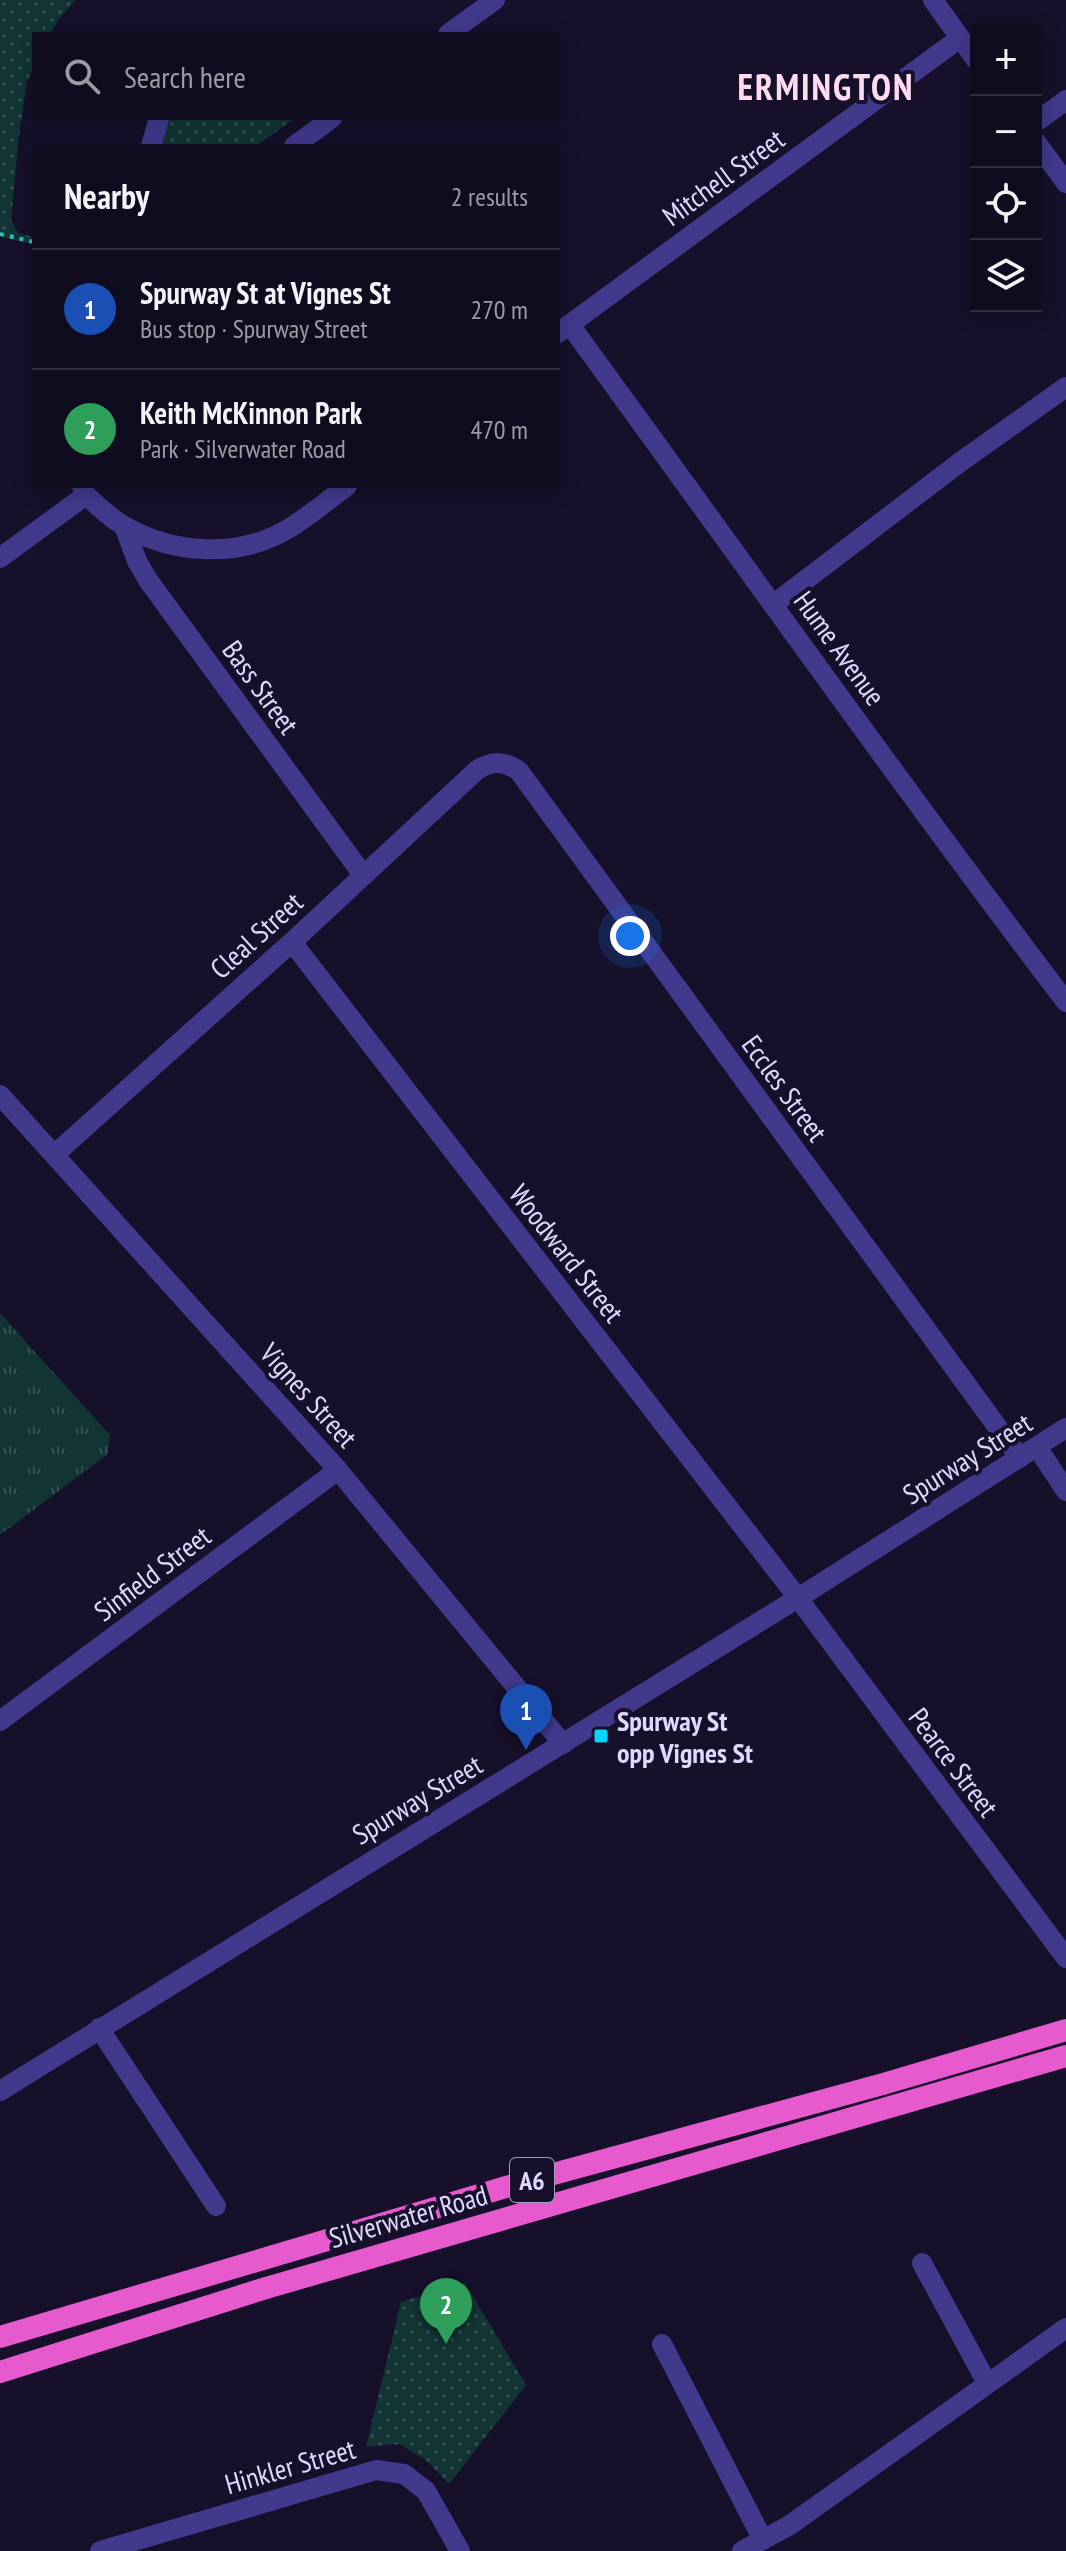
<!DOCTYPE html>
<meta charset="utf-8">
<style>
body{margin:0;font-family:"PT Sans Narrow",sans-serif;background:#191529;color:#f1f3f6}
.controls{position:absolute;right:24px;top:24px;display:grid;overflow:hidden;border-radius:0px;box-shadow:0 4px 20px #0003}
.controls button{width:72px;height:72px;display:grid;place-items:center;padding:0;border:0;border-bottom:2px solid #302c3e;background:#100c20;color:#f1f3f6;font:40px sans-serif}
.you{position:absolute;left:630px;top:936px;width:28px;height:28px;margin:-20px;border:6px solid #fff;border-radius:50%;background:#1a73e8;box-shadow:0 0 0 12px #1a73e833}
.badge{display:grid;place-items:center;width:52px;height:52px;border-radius:50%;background:#0f766e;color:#fff;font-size:26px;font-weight:700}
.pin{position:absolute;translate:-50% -66px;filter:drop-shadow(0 2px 4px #0008)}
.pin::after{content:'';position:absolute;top:42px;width:28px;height:24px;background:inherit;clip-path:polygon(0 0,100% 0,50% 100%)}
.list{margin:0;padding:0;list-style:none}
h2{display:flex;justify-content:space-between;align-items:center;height:104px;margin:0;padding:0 32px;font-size:34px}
h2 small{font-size:26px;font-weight:400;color:#9c9ba5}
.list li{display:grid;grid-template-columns:52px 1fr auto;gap:24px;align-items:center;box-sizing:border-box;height:120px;padding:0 32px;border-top:2px solid #302c3e}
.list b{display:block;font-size:30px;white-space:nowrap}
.list p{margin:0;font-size:26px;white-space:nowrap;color:#9c9ba5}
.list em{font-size:26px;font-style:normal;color:#9c9ba5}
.icon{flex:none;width:44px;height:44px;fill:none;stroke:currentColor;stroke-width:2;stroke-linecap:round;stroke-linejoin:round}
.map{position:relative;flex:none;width:1066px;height:2551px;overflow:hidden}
.search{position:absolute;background:#100c20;box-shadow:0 4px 20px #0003;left:32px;top:32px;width:528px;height:88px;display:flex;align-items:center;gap:20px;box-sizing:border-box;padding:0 28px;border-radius:0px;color:#9c9ba5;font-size:30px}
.panel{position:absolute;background:#100c20;box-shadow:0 4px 20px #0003;left:32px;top:144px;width:528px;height:344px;border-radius:0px}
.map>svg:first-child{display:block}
.grass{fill:url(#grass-tufts)}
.park{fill:url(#park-dots)}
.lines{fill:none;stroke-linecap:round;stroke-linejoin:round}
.path{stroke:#2ac1c2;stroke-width:4;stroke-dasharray:4 6;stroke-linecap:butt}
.minor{stroke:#41398c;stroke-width:20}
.tertiary{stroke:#41398c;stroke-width:20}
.trunk{stroke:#e65acd;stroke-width:22}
.poi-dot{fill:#05d5ff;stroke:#16102b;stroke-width:3}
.labels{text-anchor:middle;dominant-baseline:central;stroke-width:8;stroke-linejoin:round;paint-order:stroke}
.shield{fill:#16102b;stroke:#a39dbf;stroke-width:2}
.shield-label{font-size:26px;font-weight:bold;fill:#e0d9ff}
.street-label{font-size:28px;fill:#e0d9ff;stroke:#16102b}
.poi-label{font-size:28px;font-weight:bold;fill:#e0d9ff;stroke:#16102b;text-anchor:start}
.district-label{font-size:36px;font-weight:bold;letter-spacing:2px;fill:#ffdbf0;stroke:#16102b}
</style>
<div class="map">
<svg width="1066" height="2551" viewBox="0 0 1066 2551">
<defs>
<pattern id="grass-tufts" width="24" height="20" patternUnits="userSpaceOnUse" patternTransform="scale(2)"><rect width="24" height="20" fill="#123435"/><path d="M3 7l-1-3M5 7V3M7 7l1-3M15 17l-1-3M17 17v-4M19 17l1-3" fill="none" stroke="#345153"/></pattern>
<pattern id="park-dots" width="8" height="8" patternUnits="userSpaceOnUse" patternTransform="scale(2)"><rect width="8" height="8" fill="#123435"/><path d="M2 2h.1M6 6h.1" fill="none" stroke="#345153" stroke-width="1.8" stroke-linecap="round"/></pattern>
</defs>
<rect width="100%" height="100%" fill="#16102b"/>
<path class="grass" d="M0 1313 110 1435 108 1454 0 1535Z"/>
<path class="park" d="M0 0H75L59 19 50 34H34V67L27 82 19 135 11 220 18 233 34 237V245L0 236Z
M166 118H295L256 146H159Z
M465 2283 526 2385 449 2484 427 2461 400 2444 366 2447 401 2302Z"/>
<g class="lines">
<path class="path" d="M0 234 34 242"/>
<path class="minor" d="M933 0 976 60
M448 34 495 0
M1036 122 1066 100
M1036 142 1066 183
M151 146 159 118
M294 146 332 118
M570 325C735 551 897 780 1066 1002
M558 333 960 38
M86 495C98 506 110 518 124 526 173 554 237 559 288 529 308 517 328 500 347 486
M124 526 137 561 148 580 363 875
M0 558 86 495 82 486
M774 604 959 463 1066 387
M292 942 798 1598 1066 1958
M0 1095 338 1470 563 1744
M55 1154 292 942 477 770C493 760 504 761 519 771L1020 1458
M1037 1447 1066 1491
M0 1721 338 1470
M99 2028 216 2206
M922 2263 987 2383
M662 2344 763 2540
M100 2551 376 2470 404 2474 426 2491 460 2551
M742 2551 790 2525 1066 2328"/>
<path class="tertiary" d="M0 2091 798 1598 1066 1428"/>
<path class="trunk" d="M0 2337 506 2187 883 2084 1066 2030
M0 2372 266 2288 1066 2056"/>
</g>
<rect class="poi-dot" x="593" y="1728" width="16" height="16" rx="4"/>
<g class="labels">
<rect class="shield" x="510" y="2158" width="44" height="44" rx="6"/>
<g class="shield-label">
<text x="532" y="2180">A6</text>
</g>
<g class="street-label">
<text transform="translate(723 177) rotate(-36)">Mitchell Street</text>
<text transform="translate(840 648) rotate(54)">Hume Avenue</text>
<text transform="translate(261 687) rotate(54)">Bass Street</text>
<text transform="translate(256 935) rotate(-42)">Cleal Street</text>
<text transform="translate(785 1088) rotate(54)">Eccles Street</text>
<text transform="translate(567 1253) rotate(52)">Woodward Street</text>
<text transform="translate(309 1395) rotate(48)">Vignes Street</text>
<text transform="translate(967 1458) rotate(-32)">Spurway Street</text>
<text transform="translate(152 1573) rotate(-37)">Sinfield Street</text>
<text transform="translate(954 1762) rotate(53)">Pearce Street</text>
<text transform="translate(417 1799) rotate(-31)">Spurway Street</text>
<text transform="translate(408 2216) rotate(-16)">Silverwater Road</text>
<text transform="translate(290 2466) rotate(-16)">Hinkler Street</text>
</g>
<g class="poi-label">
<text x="617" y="1720">Spurway St<tspan x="617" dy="32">opp Vignes St</tspan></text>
</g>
<g class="district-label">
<text x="826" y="86">ERMINGTON</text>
</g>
</g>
</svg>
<div class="controls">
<button>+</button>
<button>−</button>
<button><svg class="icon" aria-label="locate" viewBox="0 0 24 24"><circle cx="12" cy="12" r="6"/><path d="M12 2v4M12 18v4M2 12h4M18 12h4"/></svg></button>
<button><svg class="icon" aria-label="layers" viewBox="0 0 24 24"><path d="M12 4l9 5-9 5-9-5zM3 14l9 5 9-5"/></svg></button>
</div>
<div class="you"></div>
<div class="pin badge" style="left:526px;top:1750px;background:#1a4fb4">1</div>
<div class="pin badge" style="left:446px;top:2344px;background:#2e9e5b">2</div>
<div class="search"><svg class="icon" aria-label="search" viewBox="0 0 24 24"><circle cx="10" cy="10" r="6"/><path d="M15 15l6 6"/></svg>Search here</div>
<section class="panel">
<h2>Nearby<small>2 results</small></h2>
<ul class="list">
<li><span class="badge" style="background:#1a4fb4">1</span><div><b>Spurway St at Vignes St</b><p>Bus stop · Spurway Street</p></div><em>270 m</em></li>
<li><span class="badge" style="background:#2e9e5b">2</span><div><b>Keith McKinnon Park</b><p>Park · Silverwater Road</p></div><em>470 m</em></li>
</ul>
</section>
</div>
